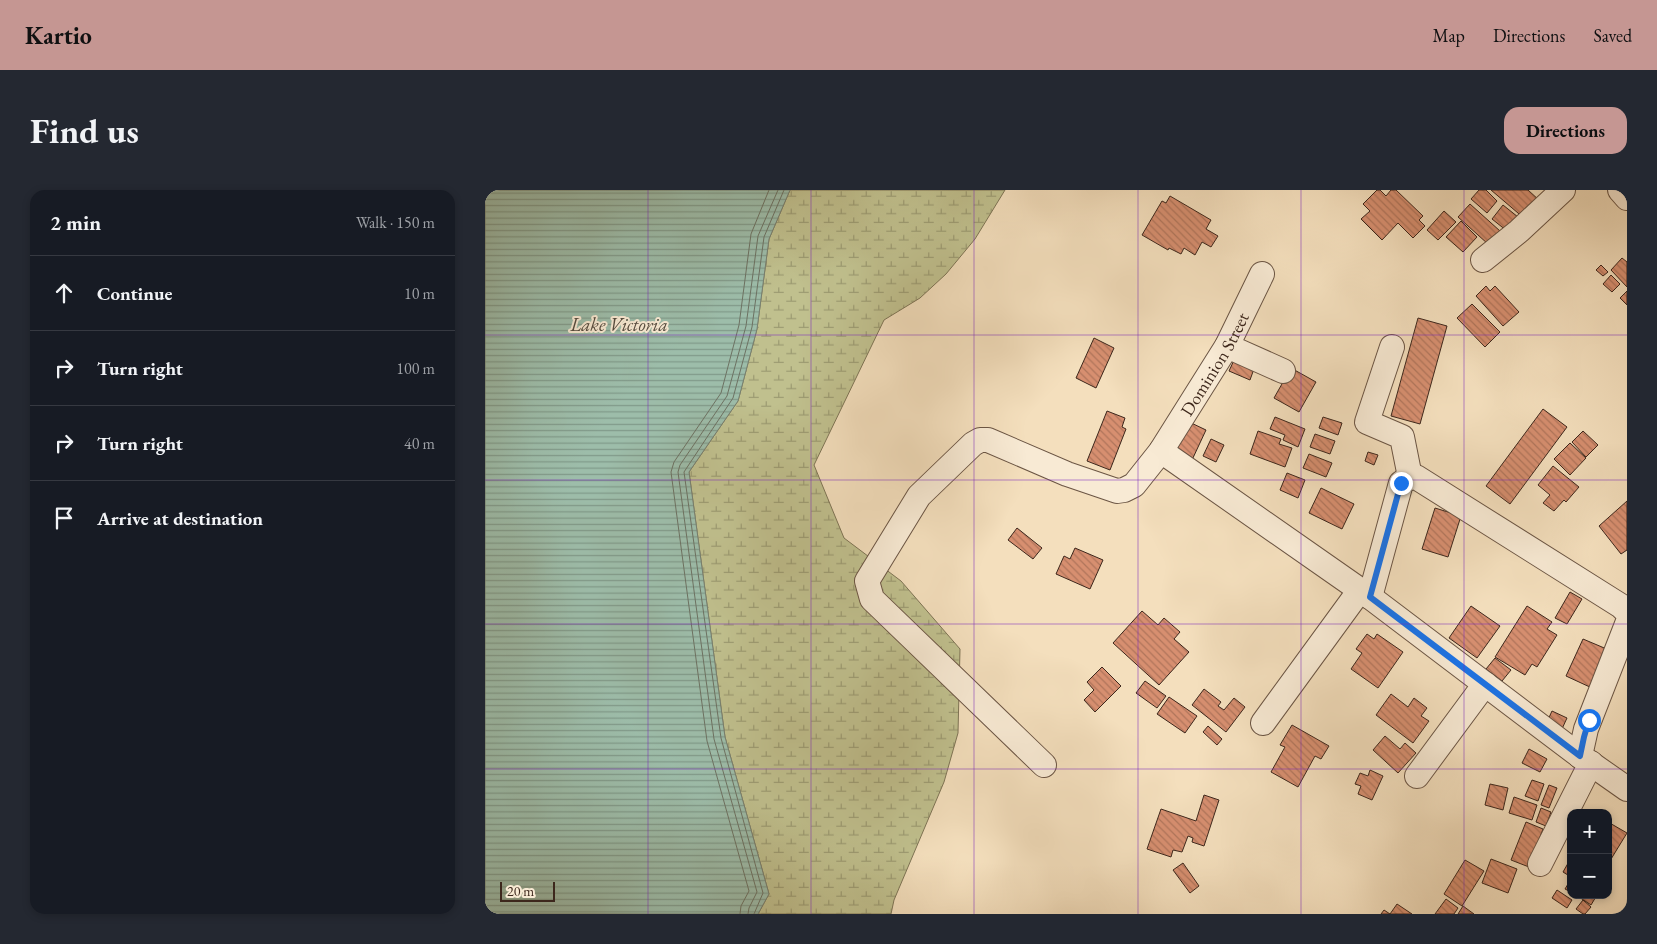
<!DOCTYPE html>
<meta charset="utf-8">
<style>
body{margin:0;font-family:"EB Garamond",serif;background:#242831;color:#f1f3f6}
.controls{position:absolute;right:15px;bottom:15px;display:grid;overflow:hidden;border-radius:10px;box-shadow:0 2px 8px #0003}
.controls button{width:45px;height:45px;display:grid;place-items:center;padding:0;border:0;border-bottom:1px solid #363941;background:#171b24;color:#f1f3f6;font:25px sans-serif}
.scale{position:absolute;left:15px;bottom:12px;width:55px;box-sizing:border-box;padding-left:5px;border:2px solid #3d271c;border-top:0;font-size:14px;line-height:18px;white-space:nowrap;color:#3d271c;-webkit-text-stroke:4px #f8ead4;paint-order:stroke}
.stop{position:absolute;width:15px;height:15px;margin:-11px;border:4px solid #1a73e8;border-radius:50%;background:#fff}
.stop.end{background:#1a73e8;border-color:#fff;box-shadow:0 1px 5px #0008}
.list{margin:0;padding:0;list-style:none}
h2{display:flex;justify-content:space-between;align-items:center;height:65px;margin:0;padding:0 20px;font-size:21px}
h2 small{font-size:16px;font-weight:400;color:#9ea1a6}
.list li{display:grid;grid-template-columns:32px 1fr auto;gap:15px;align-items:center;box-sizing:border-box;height:75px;padding:0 20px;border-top:1px solid #363941}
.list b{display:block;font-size:19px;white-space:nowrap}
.list em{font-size:16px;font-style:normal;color:#9ea1a6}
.icon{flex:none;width:28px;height:28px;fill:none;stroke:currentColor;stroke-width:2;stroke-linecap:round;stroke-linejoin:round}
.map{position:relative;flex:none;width:1142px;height:724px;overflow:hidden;border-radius:15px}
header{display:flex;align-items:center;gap:30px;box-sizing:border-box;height:70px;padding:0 25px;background:#c59692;color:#111}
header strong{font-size:24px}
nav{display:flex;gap:28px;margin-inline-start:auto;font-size:18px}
.intro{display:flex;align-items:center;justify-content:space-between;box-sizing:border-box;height:120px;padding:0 30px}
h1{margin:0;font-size:35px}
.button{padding:12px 22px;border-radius:15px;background:#c59692;color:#111;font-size:18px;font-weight:700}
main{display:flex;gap:30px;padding:0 30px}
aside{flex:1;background:#171b24;border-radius:15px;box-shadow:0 2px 8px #0003}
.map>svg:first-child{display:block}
.wetland{fill:url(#wetland-marsh);stroke:#7e7455}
.water{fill:url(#water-rules);stroke:#778171}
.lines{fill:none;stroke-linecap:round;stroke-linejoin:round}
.shore{stroke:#6d7263;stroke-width:1}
.building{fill:url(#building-back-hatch);stroke:#3d271c}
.minor-casing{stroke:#6b5544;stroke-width:26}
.minor{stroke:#f8ead4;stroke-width:24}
.route{stroke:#1a73e8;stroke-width:6}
.grid{fill:none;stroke:#7b2cbf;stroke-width:1;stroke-opacity:0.55}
.labels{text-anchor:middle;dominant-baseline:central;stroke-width:4;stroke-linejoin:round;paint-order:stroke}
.street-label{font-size:18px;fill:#3d271c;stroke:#f8ead4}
.water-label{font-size:19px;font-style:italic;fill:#554c40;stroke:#f8ead4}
</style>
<header>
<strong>Kartio</strong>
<nav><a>Map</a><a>Directions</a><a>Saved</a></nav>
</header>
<div class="intro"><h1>Find us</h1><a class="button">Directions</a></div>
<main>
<aside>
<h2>2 min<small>Walk · 150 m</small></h2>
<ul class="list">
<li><svg class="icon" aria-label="ahead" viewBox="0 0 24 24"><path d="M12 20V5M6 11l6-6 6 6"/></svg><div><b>Continue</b></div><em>10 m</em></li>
<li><svg class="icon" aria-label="right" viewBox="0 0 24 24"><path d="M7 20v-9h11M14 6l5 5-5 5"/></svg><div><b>Turn right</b></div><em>100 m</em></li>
<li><svg class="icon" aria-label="right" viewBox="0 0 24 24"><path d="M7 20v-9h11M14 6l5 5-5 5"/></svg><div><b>Turn right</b></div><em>40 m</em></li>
<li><svg class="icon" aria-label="arrive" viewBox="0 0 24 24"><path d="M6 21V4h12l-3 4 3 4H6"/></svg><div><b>Arrive at destination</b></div></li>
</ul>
</aside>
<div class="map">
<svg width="1142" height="724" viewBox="0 0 1142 724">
<defs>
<pattern id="wetland-marsh" width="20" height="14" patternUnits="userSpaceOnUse" patternTransform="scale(1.25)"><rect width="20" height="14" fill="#c0c08e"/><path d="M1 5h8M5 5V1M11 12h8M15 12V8" fill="none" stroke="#9d9c73"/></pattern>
<pattern id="water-rules" width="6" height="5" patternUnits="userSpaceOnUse" patternTransform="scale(1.25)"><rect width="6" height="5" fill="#9dbdaa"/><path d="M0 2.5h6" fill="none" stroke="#819a8a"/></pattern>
<pattern id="building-back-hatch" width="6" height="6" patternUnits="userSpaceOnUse" patternTransform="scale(1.25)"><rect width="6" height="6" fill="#d78f70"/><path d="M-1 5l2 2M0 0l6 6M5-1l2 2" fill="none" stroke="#b0755b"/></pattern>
</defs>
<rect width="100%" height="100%" fill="#f4dfbd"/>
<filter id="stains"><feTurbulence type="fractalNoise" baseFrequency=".004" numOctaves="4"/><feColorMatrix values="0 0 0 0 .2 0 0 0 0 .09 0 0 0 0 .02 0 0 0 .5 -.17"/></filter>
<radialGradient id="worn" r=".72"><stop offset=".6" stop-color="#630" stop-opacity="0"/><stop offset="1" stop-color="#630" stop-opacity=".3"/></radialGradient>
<path class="wetland" d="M305 0H520L490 49 461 84 435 108 399 130 329 275 359 348 416 391 475 459 473 543 459 592 409 710 406 724H273L284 704 240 547 204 282 253 211 272 139 284 49Z"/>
<path class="water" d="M0 0H305L284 49 272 139 253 211 204 282 240 547 284 704 273 724H0Z"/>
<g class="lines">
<path class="shore" d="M255 724 256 716 264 701 222 551 186 282 189 272 236 203 254 135 266 44 284 0
M263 724 264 718 272 702 229 549 193 282 195 275 242 206 261 136 273 46 293 0
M269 724 278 703 236 548 199 282 248 208 267 137 279 47 299 0"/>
</g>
<path class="building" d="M892 0H895L901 6 906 0H911L938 26 934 30 940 36 928 48 913 33 897 50 876 29 885 21 878 14Z
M994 0H1001L1012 11 1002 23 986 9Z
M1006 0H1043L1055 11 1040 29Z
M685 6 726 30 721 39 733 46 726 57 717 52 710 65 699 58 696 64 684 58 683 60 657 45 677 11 681 13Z
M985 14 1015 41 1003 54 973 27Z
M1018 15 1033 27 1022 41 1007 29Z
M959 21 971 32 953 50 942 40Z
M976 31 992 47 978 62 961 47Z
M1137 68 1142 72V97L1126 80Z
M1116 75 1123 82 1118 86 1111 80Z
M1126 85 1135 94 1127 102 1118 94Z
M1001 96 1005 101 1010 96 1034 122 1018 136 991 106Z
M1142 101V115L1135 108Z
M987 114 1015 142 1000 157 972 128Z
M933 128 962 136 935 234 906 226Z
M609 148 629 158 611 198 591 188Z
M750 168 770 176 765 190 744 181Z
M806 178 831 192 814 222 789 208Z
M1058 219 1082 237 1025 314 1001 296Z
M622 221 640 228 637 237 641 239 625 280 602 271Z
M790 227 820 239 813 257 798 250 800 245 785 239Z
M838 227 857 233 853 245 834 238Z
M702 231 721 240 707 270 688 262Z
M773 241 796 249 794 254 807 258 800 277 765 264Z
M1098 241 1113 255 1101 267 1087 252Z
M830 244 850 251 845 264 825 257Z
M726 249 739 255 731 272 718 266Z
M1085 253 1101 268 1085 285 1069 269Z
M883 262 893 265 889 275 880 271Z
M824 264 847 273 841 287 818 278Z
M1068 276 1094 297 1081 312 1079 310 1069 321 1058 313 1065 305 1053 295Z
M802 283 820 290 813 308 795 300Z
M836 298 869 314 857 339 824 323Z
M1142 311V360L1136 364 1114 336Z
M950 318 976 326 963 367 937 359Z
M532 338 557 358 548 369 523 350Z
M590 358 618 370 605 399 571 384 579 366 585 369Z
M1085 402 1097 409 1082 434 1070 428Z
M986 416 1015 436 992 468 964 448Z
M1042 416 1067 432 1062 439 1072 445 1052 477 1047 474 1040 485 1010 467Z
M657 421 673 435 679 428 695 442 689 449 704 462 674 495 628 453Z
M882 444 889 449 892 444 918 462 893 498 866 479 877 463 871 459Z
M1098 449 1124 460 1107 498 1081 486Z
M1010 468 1026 480 1017 491 1001 479Z
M617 477 636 496 610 522 599 510 609 500 602 492Z
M660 491 681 506 672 518 651 503Z
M719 499 736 512 733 516 739 520 749 508 760 517 741 542 707 515Z
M906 504 923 517 929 508 942 518 936 526 944 531 928 553 891 525Z
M684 507 712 526 700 543 672 524Z
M1067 521 1082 528 1076 541 1061 534Z
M807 535 844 556 836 569 830 566 813 597 786 582 800 557 795 555Z
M723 536 737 549 732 555 718 542Z
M900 546 915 559 920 553 931 563 913 583 888 560Z
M1044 559 1062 569 1055 582 1037 573Z
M885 580 898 586 887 610 873 604 876 596 870 594 875 583 883 586Z
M1047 590 1059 594 1053 611 1040 606Z
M1005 594 1023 598 1018 620 1000 615Z
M1064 595 1072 598 1064 618 1056 615Z
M719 605 734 610 719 656 707 652 708 648 703 646 697 662 688 660 686 667 662 659 676 619 711 631Z
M1029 607 1052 615 1047 630 1024 623Z
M1056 618 1066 622 1061 636 1051 632Z
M1041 632 1058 639 1044 677 1026 670Z
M1123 632 1142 643 1123 674Z
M1086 668V687L1078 682Z
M1006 669 1032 679 1023 703 997 693Z
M980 670 999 681 977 716 959 704Z
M698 673 714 696 705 703 688 680Z
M1086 689V702L1080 699Z
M1072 700 1087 710 1082 718 1067 708Z
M1091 705H1112L1106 715Z
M961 709 973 718 969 724H950Z
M1098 710 1106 717 1100 724H1098L1091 719Z
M912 714 927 724H896L899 720 905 724Z
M978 716 989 724H973Z"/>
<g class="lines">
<defs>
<g id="minor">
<path d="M1135 0 1142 8"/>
<path d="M998 70 1034 41 1078 0"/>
<path d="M742 156 798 181"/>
<path d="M907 157 882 232 917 247 925 287"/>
<path d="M676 261 885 407 1095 566 1142 599"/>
<path d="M885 407 916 293 925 287H931L1136 416 1142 422"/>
<path d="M778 533 875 400"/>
<path d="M1095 566 1101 539 1142 434"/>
<path id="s1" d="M559 575 387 409 382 391 434 306 488 254 495 250H503L582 284 632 301 639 300 649 295 676 261 742 156 777 84"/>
<path d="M932 586 1000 494"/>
<path d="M1055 674 1106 573"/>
</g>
</defs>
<use href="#minor" class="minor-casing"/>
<use href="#minor" class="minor"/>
</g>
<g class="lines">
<path class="route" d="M916 293 885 407 1095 566 1099 547 1104 530"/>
</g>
<path class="grid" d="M163 0V724M326 0V724M489 0V724M653 0V724M816 0V724M979 0V724M0 145H1142M0 290H1142M0 434H1142M0 579H1142"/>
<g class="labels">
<g class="street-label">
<text stroke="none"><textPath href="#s1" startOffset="751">Dominion Street</textPath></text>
</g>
<g class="water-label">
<text x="134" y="134">Lake Victoria</text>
</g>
</g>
<rect width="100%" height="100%" filter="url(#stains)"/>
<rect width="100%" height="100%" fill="url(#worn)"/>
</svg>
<div class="controls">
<button>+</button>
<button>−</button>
</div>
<div class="scale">20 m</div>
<div class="stop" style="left:1104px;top:530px"></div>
<div class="stop end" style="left:916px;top:293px"></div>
</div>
</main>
